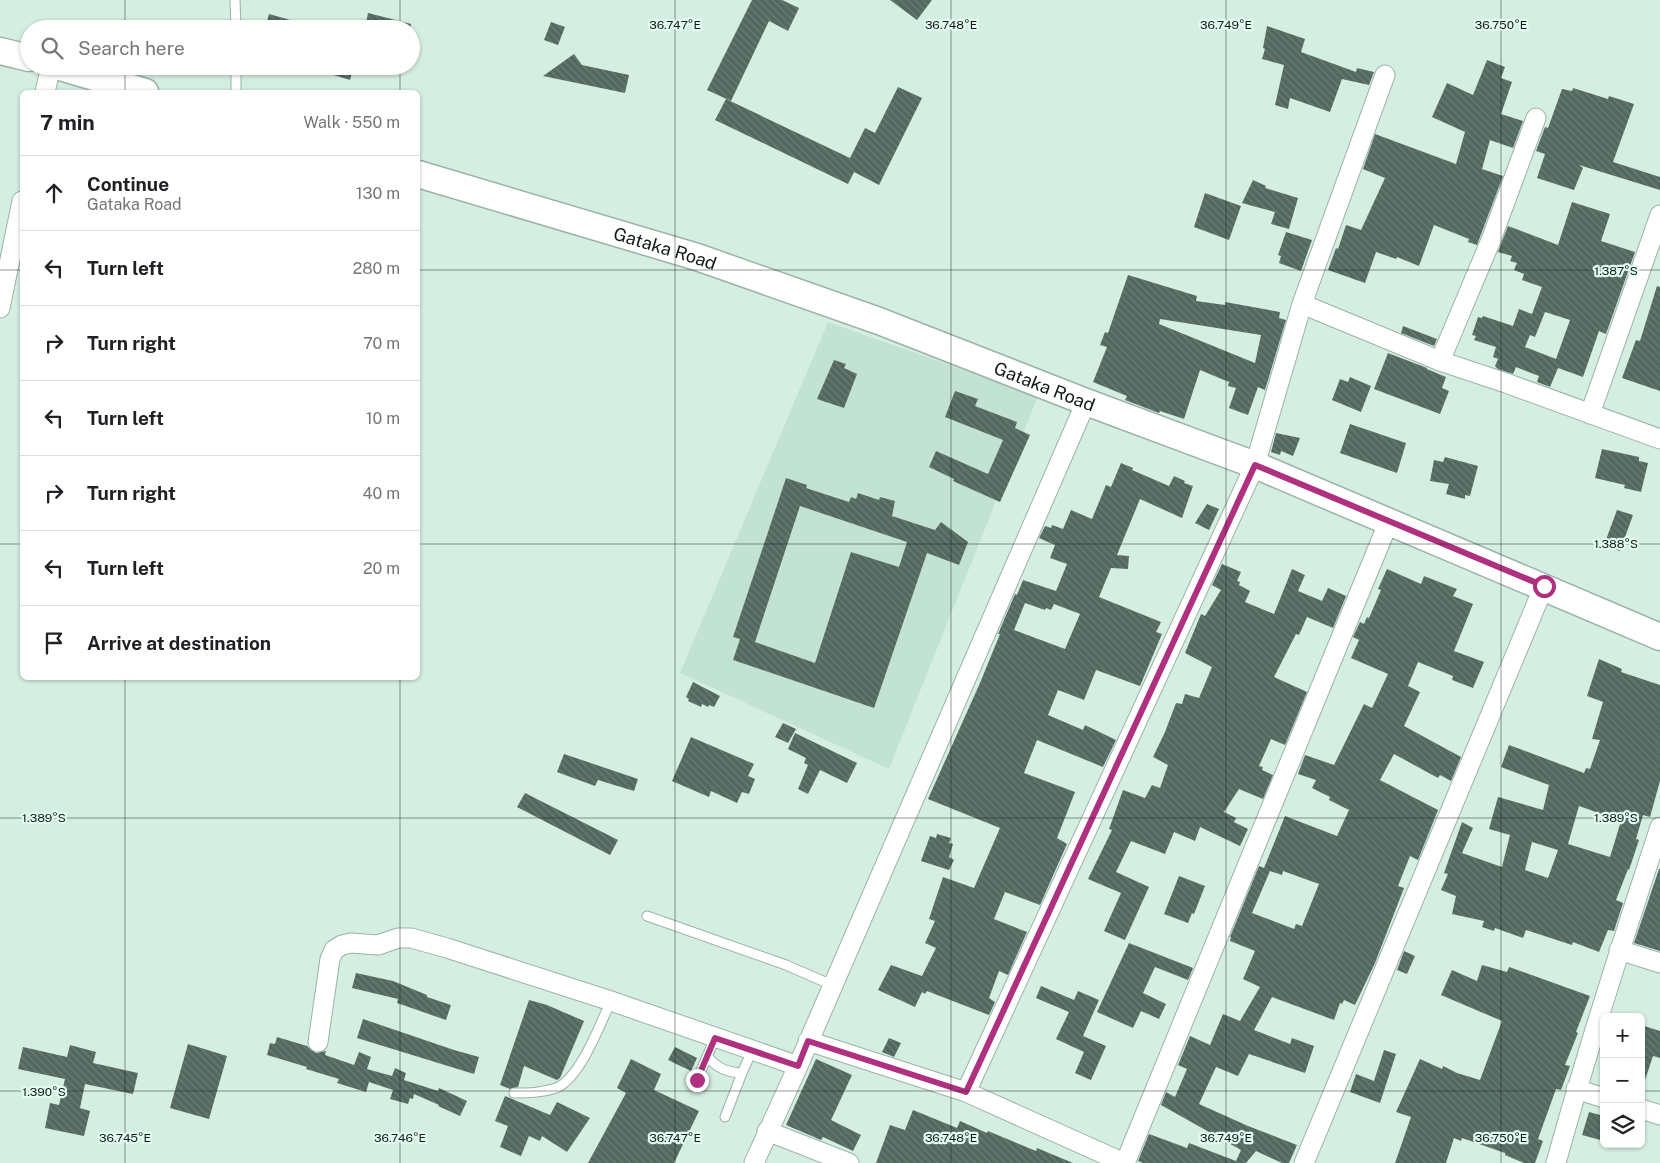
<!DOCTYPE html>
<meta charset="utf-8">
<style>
body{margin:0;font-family:"Public Sans",sans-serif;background:#f2f2f2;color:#202124}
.controls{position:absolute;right:15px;bottom:15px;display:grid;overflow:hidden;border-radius:8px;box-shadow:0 1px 4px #0004}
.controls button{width:45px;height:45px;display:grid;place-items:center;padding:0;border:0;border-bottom:1px solid #e0e0e0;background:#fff;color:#202124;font:25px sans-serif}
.stop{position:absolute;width:15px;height:15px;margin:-11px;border:4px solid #ae307f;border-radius:50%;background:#fff}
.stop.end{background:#ae307f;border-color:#fff;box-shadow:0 1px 5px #0008}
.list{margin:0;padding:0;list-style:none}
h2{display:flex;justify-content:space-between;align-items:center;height:65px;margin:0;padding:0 20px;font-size:21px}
h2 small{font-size:16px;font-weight:400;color:#757577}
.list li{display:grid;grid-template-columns:32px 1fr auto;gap:15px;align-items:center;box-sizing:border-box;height:75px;padding:0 20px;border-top:1px solid #e0e0e0}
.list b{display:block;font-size:19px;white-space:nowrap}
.list p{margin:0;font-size:16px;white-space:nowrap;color:#757577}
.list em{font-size:16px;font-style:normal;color:#757577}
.icon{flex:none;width:28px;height:28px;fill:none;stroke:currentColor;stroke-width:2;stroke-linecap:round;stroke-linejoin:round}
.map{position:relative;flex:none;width:1660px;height:1163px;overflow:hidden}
.search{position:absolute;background:#fff;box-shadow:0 1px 4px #0004;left:20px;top:20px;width:400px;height:55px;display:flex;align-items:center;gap:12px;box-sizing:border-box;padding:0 18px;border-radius:28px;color:#757577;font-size:19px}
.panel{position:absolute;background:#fff;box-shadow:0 1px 4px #0004;left:20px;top:90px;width:400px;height:590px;border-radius:8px}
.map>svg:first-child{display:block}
.built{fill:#c2e3d4}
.building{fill:url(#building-back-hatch);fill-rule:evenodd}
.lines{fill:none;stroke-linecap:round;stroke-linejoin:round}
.lane-casing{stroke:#9ab2a7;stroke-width:11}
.street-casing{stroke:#9ab2a7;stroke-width:21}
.secondary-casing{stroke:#9ab2a7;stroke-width:29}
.lane{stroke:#fff;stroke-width:9}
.street{stroke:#fff;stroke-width:19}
.secondary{stroke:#fff;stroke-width:26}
.route{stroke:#ae307f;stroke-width:6}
.ticks{fill:none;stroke:#111a16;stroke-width:1;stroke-opacity:0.45}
.labels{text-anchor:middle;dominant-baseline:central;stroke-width:4.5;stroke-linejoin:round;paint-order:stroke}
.street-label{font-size:18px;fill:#111a16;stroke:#e2fbf0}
.ticks-label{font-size:12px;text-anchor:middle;fill:#111a16;stroke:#e2fbf0;stroke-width:4.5;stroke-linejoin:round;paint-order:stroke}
</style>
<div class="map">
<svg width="1660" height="1163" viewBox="0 0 1660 1163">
<defs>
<pattern id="building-back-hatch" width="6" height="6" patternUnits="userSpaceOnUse" patternTransform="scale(1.25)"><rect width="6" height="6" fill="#536960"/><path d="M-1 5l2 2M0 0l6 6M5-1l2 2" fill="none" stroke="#6c7d76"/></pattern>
</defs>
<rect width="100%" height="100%" fill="#d5eee2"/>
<path class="built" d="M828 322 1038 396 889 769 680 673Z"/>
<path class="building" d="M752 0H782L799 8 788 31 769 21 731 101 707 90Z
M890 0H932L917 20Z
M368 13 411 24 410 29H365Z
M269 14 308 25V29H265Z
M551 22 565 27 558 45 544 40Z
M1267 26 1305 39 1301 52 1356 72 1357 68 1374 72 1369 85 1342 79 1330 112 1290 98 1288 109 1275 105 1284 65 1262 59 1265 49 1263 48Z
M574 54 582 65 629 75 625 93 543 76Z
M1487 60 1505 67 1501 78 1512 82 1501 114 1523 121 1513 148 1490 140 1482 169 1503 176 1477 245 1468 242 1469 239 1434 225 1419 266 1397 257 1396 259 1376 252 1365 283 1328 270 1336 248 1338 249 1346 225 1361 230 1385 178 1363 169 1375 134 1456 164 1465 132 1432 117 1447 83 1473 95Z
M315 66H354L350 80 314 69Z
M898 87 922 98 879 185 854 172 848 184 715 120 726 99 850 158 865 128 875 133Z
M1573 88 1608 99 1609 96 1634 104 1613 162 1660 177V190L1579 165 1583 168 1574 190 1537 178 1545 154 1536 151 1545 127 1548 128 1562 89 1572 91Z
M1253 180 1266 186 1265 188 1298 198 1289 229 1271 224 1275 212 1242 203Z
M1205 193 1241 206 1229 240 1194 227Z
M1572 202 1610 214 1601 241 1635 252 1606 334 1599 331 1583 377 1558 368 1550 387 1537 382 1539 376 1516 367 1513 374 1498 369 1495 366 1498 359 1493 357 1496 347 1474 340 1476 336 1472 335 1478 317 1482 318 1483 316 1513 326 1519 309 1532 314 1542 287 1522 280 1524 274 1514 270 1517 263 1510 261 1512 256 1498 252 1508 226 1558 245ZM1545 312 1570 320 1556 359 1525 347 1530 335 1535 337Z
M1286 232 1312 240 1301 271 1279 263 1281 256 1278 255Z
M1128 275 1197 296 1196 301 1225 305V302L1280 312 1279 318 1286 320 1265 390 1258 387 1248 415 1229 408 1236 388 1228 386 1229 382 1200 370 1184 419 1160 411 1159 413 1125 400 1127 396 1093 382 1107 347 1100 345 1105 332 1108 333ZM1160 319 1261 335 1255 363 1159 324Z
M1657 286 1660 287V391L1622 378 1636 340 1640 341Z
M1403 326 1437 339 1434 346 1401 333Z
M1388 353 1427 368V369L1446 377 1442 388 1449 391 1440 414 1374 389Z
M834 360 846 364 844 368 857 374 844 408 817 399Z
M1350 377 1371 386 1361 412 1332 400 1340 379 1348 382Z
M955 391 978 399 975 406 1017 422 1015 428 1030 435 1000 502 953 481 954 479 929 467 936 451 988 474 1003 440 945 417Z
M1350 424 1406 443 1397 473 1340 453Z
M1276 433 1300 438 1293 456 1281 451 1280 455 1271 452Z
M1602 449 1639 457V461L1648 463 1641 492 1624 488 1625 485 1595 478Z
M1445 457 1478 466 1470 496 1465 495V499L1446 494 1449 484 1430 481 1434 460 1443 462Z
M1121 463 1133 468 1132 470 1169 486 1174 476 1185 481 1184 483 1193 486 1182 518 1140 499 1117 555 1129 556 1128 569 1111 568 1099 597 1161 622 1156 632 1162 634 1140 686 1096 670 1084 700 1058 690 1048 715 1083 730 1085 725 1116 740 1103 767 1037 740 1024 773 1075 792 1057 838 1067 844 1040 905 1005 892 994 919 1027 932 1008 975 999 971 989 998 995 1002 989 1015 927 991 925 994 922 992 915 1007 878 990 891 965 922 976 936 948 925 943 935 921 929 919 943 877 974 888 1000 828 928 799 980 683 1000 634H998L1015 594 1017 595 1023 580 1056 591 1067 564 1050 558 1055 545 1039 538 1045 526 1051 528 1052 525 1063 529 1071 510 1092 519 1106 485 1111 487ZM1025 603 1045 610 1046 608 1051 610 1054 604 1080 614 1065 649 1014 630Z
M786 478 807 485 806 488 849 502 851 497 856 499 858 493 879 500 880 497 895 501 892 516 935 530 941 522 968 542 959 565 927 553 874 708 733 660 740 639 733 637ZM800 506 907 542 899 567 851 552 815 663 755 642Z
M1207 504 1219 509 1209 530 1195 523Z
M1617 510 1633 515 1620 551 1604 545Z
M1222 564 1241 572 1237 581 1240 582 1239 585 1250 591 1245 602 1274 614 1292 569 1305 575 1298 591 1322 601 1328 588 1346 596 1333 628 1307 617 1299 635 1296 634 1274 677 1307 692 1285 745 1271 739 1259 766 1263 767 1262 770 1273 775 1263 799 1239 789 1224 812 1236 818 1234 822 1248 829 1240 846 1200 827 1195 841 1174 832 1165 854 1131 841 1116 872 1149 887 1125 940 1104 931 1121 893 1088 879 1112 830 1109 829 1123 790 1145 798 1152 785 1160 788 1168 765 1153 757 1165 732 1176 703 1182 704 1185 694 1199 698 1212 667 1185 653 1201 614 1205 616 1221 590 1212 585Z
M1387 569 1421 584 1424 576 1457 589 1453 596 1473 604 1454 651 1484 662 1473 688 1452 680 1453 676 1418 662 1408 686 1420 692 1404 726 1461 757 1451 781 1440 775 1438 778 1394 754 1380 780 1438 810 1418 860 1410 856 1398 886 1404 888 1375 963 1355 1005 1344 1000 1342 1004 1340 1003 1334 1020 1272 997 1254 1030 1290 1044 1292 1038 1314 1046 1305 1073 1249 1054 1238 1076 1216 1067 1199 1104 1248 1126 1297 1145 1289 1163H1282L1256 1151 1246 1163H1143L1138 1161 1149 1134 1187 1148 1189 1143 1236 1161 1241 1150 1161 1105 1166 1092 1175 1097 1187 1069 1178 1065 1190 1036 1210 1045 1223 1014 1240 1021 1260 987 1243 979 1255 951 1230 941 1231 937H1230L1259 866 1264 868 1285 816 1337 836 1349 810 1329 800 1330 797 1312 788 1316 780 1298 774 1305 755 1334 765 1364 704 1372 708 1388 674 1351 658 1359 640 1353 637 1360 622 1364 624 1367 617 1369 618 1381 590 1378 589ZM1270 871 1282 875 1283 871 1319 884 1302 926 1296 924 1294 929 1252 913Z
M1599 659 1622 669 1621 672 1660 685V781L1650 817 1643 815 1636 839 1639 840 1629 870 1628 869 1616 900 1623 903 1614 931 1608 930 1599 952 1573 942 1572 945 1526 930 1523 938 1495 928 1494 931 1482 927 1484 921 1452 914 1456 896 1441 890 1448 874 1444 873 1462 822 1473 828 1462 853 1502 867 1510 835 1489 829 1498 797 1543 810 1549 785 1501 767 1509 745 1584 773 1586 768 1590 769 1600 740 1592 739 1603 702 1587 696ZM1579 806 1621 821 1610 857 1568 844ZM1532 842 1558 850 1548 878 1525 870Z
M693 682 720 696 714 707 709 705 708 707 702 704 701 707 688 701 689 699 686 697Z
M783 723 796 729 788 743 775 737Z
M795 733 857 763 847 783 820 770 808 794 798 789 808 765 804 763 806 758 788 749Z
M691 737 754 764 748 776 755 779 749 794 742 792 737 803 711 791 709 797 672 781Z
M564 754 638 779 634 791 598 780 595 786 557 772Z
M525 793 618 840 610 855 517 807Z
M937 834 951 838 949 843 953 844 949 857 954 860 949 870 921 861 930 836 936 838Z
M1659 869H1660V951L1634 943Z
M1179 876 1205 886 1194 914 1192 913 1188 923 1164 914Z
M1129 943 1193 968 1188 980 1155 967 1143 993 1166 1004 1159 1019 1141 1011 1133 1028 1097 1012Z
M1404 951 1415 956 1407 974 1397 970Z
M1482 965 1507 972 1509 967 1590 996 1576 1032 1578 1033 1565 1065 1570 1066 1561 1090 1556 1089 1538 1139 1543 1141 1535 1163H1524L1505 1155V1153L1462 1138 1461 1141 1454 1138 1446 1163H1395L1411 1117 1396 1112 1420 1059 1442 1069 1443 1066 1457 1073 1480 1080 1502 1021 1441 995 1452 970 1477 981Z
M356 973 393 981 427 995V997L451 1005 446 1020 397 1003 398 999 352 988Z
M1041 986 1074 1000 1078 991 1099 1000 1083 1036 1106 1046 1091 1080 1075 1073 1084 1052 1056 1039 1069 1012 1036 998Z
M529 1000 547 1005 584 1021 560 1078 557 1080 524 1066 518 1087 510 1089 500 1085Z
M363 1019 454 1050 479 1057 474 1074 357 1038Z
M1641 1025 1660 1031V1058L1653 1056 1644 1083 1641 1082Z
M277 1037 307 1046 311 1050 316 1053 326 1051 325 1055 354 1065 359 1052 371 1057 367 1069 392 1076 395 1068 406 1073 404 1080 438 1091 439 1088 467 1101 460 1116 438 1106 439 1105 414 1094 413 1099 410 1098 408 1104 390 1099 393 1090 369 1082 366 1092 337 1083 339 1079 306 1069 307 1067 267 1055 270 1043 275 1044Z
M889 1038 901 1043 894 1057 882 1052Z
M188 1044 227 1056 209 1119 170 1108Z
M70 1045 96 1052 93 1063 138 1073 133 1094 85 1084 80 1108 90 1111 84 1136 45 1128 50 1103 59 1105 65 1079 18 1069 23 1047 67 1057Z
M675 1047 697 1058 691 1071 668 1060Z
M1384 1050 1396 1054 1380 1103 1350 1092 1356 1074 1374 1081Z
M631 1059 661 1074 654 1090 699 1111 674 1163H588L626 1093 617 1088Z
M816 1059 852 1075 831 1120 861 1135 853 1151 823 1137 821 1140 786 1125Z
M505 1096 550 1115 557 1102 590 1118 567 1152 542 1136 540 1141 529 1136 521 1156 500 1147 508 1126 495 1121Z
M913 1110 957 1128 960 1121 987 1133 988 1131 1036 1151 1037 1148 1073 1163H876L890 1125 905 1130Z
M1589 1112 1604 1116V1141L1582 1135Z"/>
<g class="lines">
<defs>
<path id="lane" d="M235 0 236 29
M236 66V92
M647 916 786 965 832 985
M707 1056C717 1068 726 1072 742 1073L725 1117
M742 1073 752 1051
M697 1080 715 1038
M514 1093C528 1093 542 1093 556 1088 580 1079 600 1024 611 1001"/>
<path id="street" d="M45 92 51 66
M1302 304 1440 361 1506 383 1660 439
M0 308 22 201
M1440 361 1491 240 1536 118
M1590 414 1660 215
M1619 950 1660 963
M808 1041 966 1092 1124 1163
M318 1042 330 959 334 950 342 945 351 943 378 945 398 938H411L447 948 611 1001 798 1066
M1576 1089 1604 1098
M966 1092 1255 465 1302 304 1385 75
M1641 1109 1660 1115
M767 1131 849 1163
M754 1163 798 1066 1086 402
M1125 1163 1389 521
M1304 1163 1544 586
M1556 1163C1587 1050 1623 939 1660 827"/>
<g id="secondary">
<path d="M0 51 29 58"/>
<path d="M57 66 145 92"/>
<path id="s1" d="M418 174 697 257 879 321 1086 402 1255 465 1660 637"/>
</g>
</defs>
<use href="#lane" class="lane-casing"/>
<use href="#street" class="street-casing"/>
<use href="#secondary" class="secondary-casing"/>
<use href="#lane" class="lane"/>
<use href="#street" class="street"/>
<use href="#secondary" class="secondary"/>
</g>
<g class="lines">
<path class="route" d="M697 1080 715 1038 798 1066 808 1041 966 1092 1255 465 1544 586"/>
</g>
<path class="ticks" d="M125 0V29M400 0V29M675 0V1163M951 0V1163M1226 0V1163M1501 0V1163M125 66V92M400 66V92M0 270H22M418 270H1660M0 544H22M418 544H1660M125 678V1163M400 678V1163M0 818H1660M0 1091H1604M1641 1091H1660"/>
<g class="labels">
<g class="street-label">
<text stroke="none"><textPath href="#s1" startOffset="258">Gataka Road</textPath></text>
<text stroke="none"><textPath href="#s1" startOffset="662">Gataka Road</textPath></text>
</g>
</g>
<g class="ticks-label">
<text x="675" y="29">36.747°E</text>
<text x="951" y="29">36.748°E</text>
<text x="1226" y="29">36.749°E</text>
<text x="1501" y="29">36.750°E</text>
<text x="1616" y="275">1.387°S</text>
<text x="1616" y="548">1.388°S</text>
<text x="44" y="822">1.389°S</text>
<text x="1616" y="822">1.389°S</text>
<text x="44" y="1096">1.390°S</text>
<text x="125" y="1142">36.745°E</text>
<text x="400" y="1142">36.746°E</text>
<text x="675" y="1142">36.747°E</text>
<text x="951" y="1142">36.748°E</text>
<text x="1226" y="1142">36.749°E</text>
<text x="1501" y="1142">36.750°E</text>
</g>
</svg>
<div class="controls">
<button>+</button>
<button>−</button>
<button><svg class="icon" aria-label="layers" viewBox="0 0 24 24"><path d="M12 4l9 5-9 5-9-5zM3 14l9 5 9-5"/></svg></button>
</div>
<div class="stop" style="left:1544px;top:586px"></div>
<div class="stop end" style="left:697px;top:1080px"></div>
<div class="search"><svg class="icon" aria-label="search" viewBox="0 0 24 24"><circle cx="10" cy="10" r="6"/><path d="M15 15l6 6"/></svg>Search here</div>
<section class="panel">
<h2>7 min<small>Walk · 550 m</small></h2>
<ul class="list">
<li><svg class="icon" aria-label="ahead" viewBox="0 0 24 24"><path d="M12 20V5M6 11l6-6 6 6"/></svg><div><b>Continue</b><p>Gataka Road</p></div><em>130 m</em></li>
<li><svg class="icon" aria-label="left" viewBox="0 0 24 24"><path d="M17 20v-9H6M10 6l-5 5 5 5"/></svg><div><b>Turn left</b></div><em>280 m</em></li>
<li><svg class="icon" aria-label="right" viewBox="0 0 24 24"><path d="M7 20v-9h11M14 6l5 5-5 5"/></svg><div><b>Turn right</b></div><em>70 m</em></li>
<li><svg class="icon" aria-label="left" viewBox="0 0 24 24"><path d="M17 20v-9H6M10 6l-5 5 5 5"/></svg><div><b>Turn left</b></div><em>10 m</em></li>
<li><svg class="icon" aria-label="right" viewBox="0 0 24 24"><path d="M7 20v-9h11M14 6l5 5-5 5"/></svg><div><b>Turn right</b></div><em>40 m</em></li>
<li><svg class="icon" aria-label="left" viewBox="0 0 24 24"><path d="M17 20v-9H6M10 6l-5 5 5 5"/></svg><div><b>Turn left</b></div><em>20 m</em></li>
<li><svg class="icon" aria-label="arrive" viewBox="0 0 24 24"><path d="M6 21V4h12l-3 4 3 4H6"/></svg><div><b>Arrive at destination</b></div></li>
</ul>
</section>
</div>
